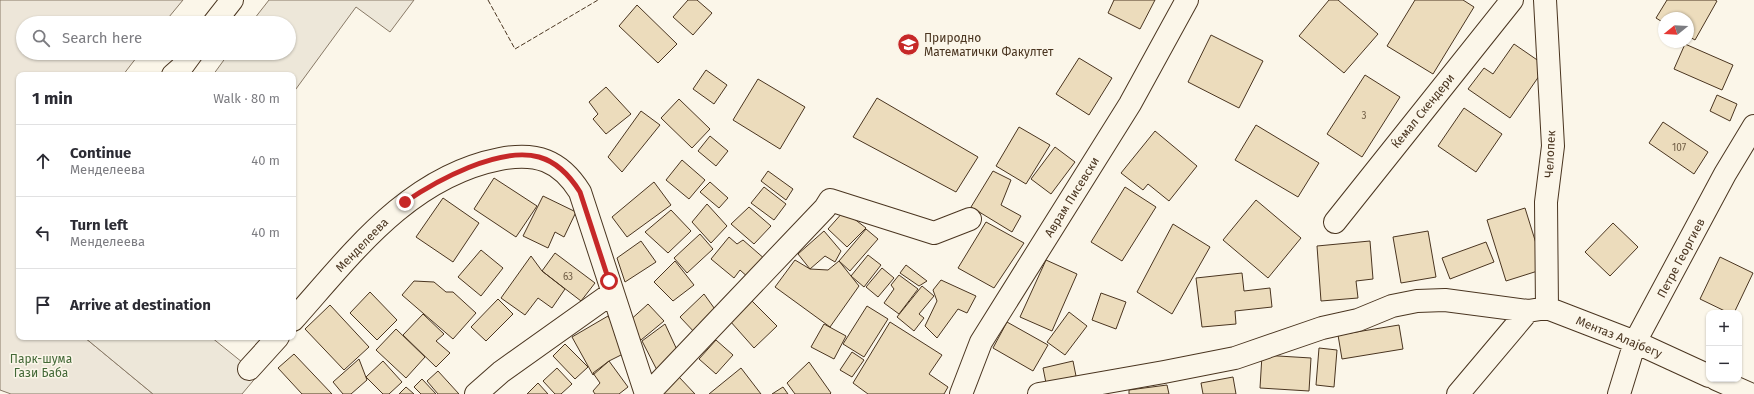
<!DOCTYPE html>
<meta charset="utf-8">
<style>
body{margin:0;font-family:"Fira Sans",sans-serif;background:#f7f7f7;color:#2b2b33}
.controls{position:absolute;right:12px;bottom:12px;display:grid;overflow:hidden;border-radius:8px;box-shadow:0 1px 3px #0004}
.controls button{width:36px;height:36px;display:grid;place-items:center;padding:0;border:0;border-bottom:1px solid #e1e1e2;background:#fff;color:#2b2b33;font:20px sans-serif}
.compass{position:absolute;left:1658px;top:12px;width:36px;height:36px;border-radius:50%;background:#fff;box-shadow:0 1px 3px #0004;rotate:252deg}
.stop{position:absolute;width:12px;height:12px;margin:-9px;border:3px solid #c62828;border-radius:50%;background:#fff}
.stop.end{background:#c62828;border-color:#fff;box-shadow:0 1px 4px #0008}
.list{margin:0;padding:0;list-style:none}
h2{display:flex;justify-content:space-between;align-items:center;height:52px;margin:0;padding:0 16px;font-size:17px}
h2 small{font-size:13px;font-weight:400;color:#7c7c81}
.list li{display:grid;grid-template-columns:26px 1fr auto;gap:12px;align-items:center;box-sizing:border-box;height:72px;padding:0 16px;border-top:1px solid #e1e1e2}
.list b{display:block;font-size:15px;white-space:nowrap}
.list p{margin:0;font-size:13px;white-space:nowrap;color:#7c7c81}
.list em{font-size:13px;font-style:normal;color:#7c7c81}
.icon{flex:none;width:22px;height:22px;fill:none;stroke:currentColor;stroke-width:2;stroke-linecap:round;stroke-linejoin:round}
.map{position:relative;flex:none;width:1754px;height:394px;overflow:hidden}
.search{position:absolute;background:#fff;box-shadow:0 1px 3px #0004;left:16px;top:16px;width:280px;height:44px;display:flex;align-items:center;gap:10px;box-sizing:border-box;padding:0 14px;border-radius:22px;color:#7c7c81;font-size:15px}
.panel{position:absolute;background:#fff;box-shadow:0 1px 3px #0004;left:16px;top:72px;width:280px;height:268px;border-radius:8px}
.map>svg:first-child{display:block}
.green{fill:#ede6d9;stroke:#887966}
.parking{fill:#ede7d9;stroke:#887966}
.building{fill:#ecdcbc;stroke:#4a3520}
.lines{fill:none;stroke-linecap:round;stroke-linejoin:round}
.minor-casing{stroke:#4a3520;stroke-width:24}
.minor{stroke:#fbf6e9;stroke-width:22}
.fence{stroke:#4a3520;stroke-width:1;stroke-dasharray:5 2;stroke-linecap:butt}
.route{stroke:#c62828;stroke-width:5}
.labels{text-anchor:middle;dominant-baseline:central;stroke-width:3;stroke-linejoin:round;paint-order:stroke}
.number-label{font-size:10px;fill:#725f47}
.poi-label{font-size:12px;fill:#4a3520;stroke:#fbf6e9;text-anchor:start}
.street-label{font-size:12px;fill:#4a3520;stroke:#fbf6e9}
.park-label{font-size:12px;fill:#436837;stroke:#fbf6e9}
</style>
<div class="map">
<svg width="1754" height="394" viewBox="0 0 1754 394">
<rect width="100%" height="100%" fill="#fbf6e9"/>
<path class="green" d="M0 0H183L164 23H23V53H140L123 75H19V337H84L153 394H11L0 390Z"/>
<path class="parking" d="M269 0H414L390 32 356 7 293 93V75H213L229 53H289V23H251Z
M84 337H211L258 375 242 394H153Z"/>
<path class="building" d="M688 0H697L712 13 693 35 673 17Z
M1114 0H1155L1140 29 1108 13Z
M1329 0H1338L1378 34 1344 73 1299 36Z
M1415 0H1463L1474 7 1433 74 1387 46Z
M1667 0H1715L1717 1 1695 40 1688 36V18H1664V23L1656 18Z
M637 5 677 44 658 63 619 26Z
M1211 35 1263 61 1239 108 1188 82Z
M1514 44 1546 66 1510 118 1468 89 1484 68 1493 74Z
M1685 44 1733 65 1722 90 1674 69Z
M1079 58 1112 78 1089 115 1056 94Z
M706 70 727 85 714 104 693 89Z
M1365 75 1400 97 1362 157 1327 134Z
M758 79 805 107 780 149 733 120Z
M606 87 631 114 606 134 593 119 598 114 589 102Z
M1717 95 1737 104 1730 121 1710 111Z
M877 98 978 157 956 192 853 137Z
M679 99 710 129 692 148 661 118Z
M1464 108 1502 134 1476 172 1438 146Z
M641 111 660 125 622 172 608 157Z
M1663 122 1708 152 1694 174 1649 143Z
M1256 125 1319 163 1298 197 1235 160Z
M1019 127 1050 145 1026 184 996 166Z
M1155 131 1197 166 1169 201 1148 184 1143 190 1121 173Z
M710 136 728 151 716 166 698 151Z
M1055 147 1075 162 1051 194 1031 179Z
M682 160 705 180 689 199 666 180Z
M768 171 793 189 786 200 761 181Z
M993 171 1011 180 1001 205 1021 216 1012 232 971 207Z
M494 178 537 206 516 237 474 209Z
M654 182 671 205 627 237 612 217Z
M710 182 728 198 719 208 700 192Z
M764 187 786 204 774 220 751 203Z
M1125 187 1156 207 1122 261 1091 242Z
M543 196 576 212 564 237 555 232 548 248 523 236Z
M443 198 479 223 453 262 416 237Z
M1256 200 1301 238 1268 278 1223 240Z
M707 204 727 226 711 243 692 222Z
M749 207 771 226 754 244 731 224Z
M1525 208 1544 269 1506 281 1487 220Z
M671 210 691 231 668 253 645 232Z
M844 211 866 228 847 247 828 229Z
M986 222 1024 243 994 288 958 268Z
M1613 223 1638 247 1610 276 1585 252Z
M1173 224 1210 247 1172 314 1137 292Z
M866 229 878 239 850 271 839 261Z
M824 231 841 251 835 262 825 256 810 269 798 254Z
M1428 231 1436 277 1401 283 1393 237Z
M700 234 713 249 687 273 674 258Z
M729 237 737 244 743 240 766 260 750 279 740 270 734 278 711 259Z
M641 241 656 262 625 282 617 258Z
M1370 241 1373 279 1356 281 1358 298 1321 301 1317 246Z
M1486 242 1494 262 1450 279 1442 258Z
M481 250 503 268 481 296 458 277Z
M555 253 595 283 581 301 542 271Z
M868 255 881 265 864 287 851 276Z
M531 256 542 271 565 289 552 308 538 298 525 315 501 298Z
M1720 257 1753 273 1734 313H1729L1700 299Z
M795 260 810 269 828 270 839 261 859 286 830 327 775 287Z
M1046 260 1077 274 1052 331 1020 317Z
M675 261 694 285 673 301 654 282Z
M906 265 927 281 919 286 900 273Z
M882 268 894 278 878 297 866 287Z
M1242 273 1244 291 1270 288 1272 307 1235 311 1236 324 1202 327 1196 278Z
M899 275 918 289 899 314 884 303 894 289 891 285Z
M941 280 976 296 967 313 958 309 937 338 925 326 937 301 933 290Z
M414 281 434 282 446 292H453L476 313 453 339 402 295Z
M922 286 934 296 919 314 924 318 914 331 897 317Z
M370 292 397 320 377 340 350 313Z
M1101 293 1126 302 1116 329 1092 320Z
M704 294 717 312 697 335 680 317Z
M498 299 513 314 486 341 471 327Z
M751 300 777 326 754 348 730 321Z
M648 304 664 321 641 340 627 323Z
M330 305 369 347 344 370 305 329Z
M867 306 888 319 864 357 843 344Z
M1069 312 1087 326 1065 355 1047 342Z
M423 314 444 334 436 341 450 353 436 367 403 335Z
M608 316 618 334 615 335 625 353 609 361 593 375 572 337Z
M890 322 942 355 929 374 948 387 944 394H868L853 383Z
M1007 322 1048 345 1033 371 993 348Z
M665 324 678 352 658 372 642 341Z
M824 324 846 336 834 359 811 347Z
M1399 325 1403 349 1342 359 1338 335Z
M396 329 425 357 406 378 376 350Z
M716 340 733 355 716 374 699 359Z
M565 344 588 367 575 379 553 356Z
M1319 348 1337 350 1334 387 1316 385Z
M852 352 864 360 852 377 840 370Z
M294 354 332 394H302L278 368Z
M1262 355 1311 358 1309 391 1260 388Z
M359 359 367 380 351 394H343L333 382Z
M383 361 402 382 389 394H383L366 377Z
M609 361 628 387 619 394H595L593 391 600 383 593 373Z
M1073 361 1076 376 1046 383 1043 368Z
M809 362 831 393 830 394H795L787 383Z
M557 368 572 384 561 394H555L543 381Z
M741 368 761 394H709Z
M438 371 459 394H438L427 381Z
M679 377 695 394H661Z
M1233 377 1236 394H1203L1201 383Z
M422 379 436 394H421L414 387Z
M538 383 548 394H527Z
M1167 385 1169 394H1129V390Z
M406 387 414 394H399Z
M783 387 788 394H772Z"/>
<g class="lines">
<defs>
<path id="minor" d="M1545 0 1553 146 1546 202 1547 308
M214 23 232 0
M173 75 181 68 192 53
M1335 222 1512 0
M293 320C352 254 408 177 500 159 536 152 560 160 580 192L646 394
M249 369 278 337
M1716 379 1750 394
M476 394 501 372 612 293
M648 394 825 208 830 200 934 233 970 219
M961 394 981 342 1130 104 1187 0
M1039 394 1164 372 1235 358 1322 328 1358 320 1392 306 1417 301 1445 300 1528 311 1547 308 1635 342 1709 376
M1458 394 1528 311
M1619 394 1635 342 1725 174 1754 126"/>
</defs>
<use href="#minor" class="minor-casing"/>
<use href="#minor" class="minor"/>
<path class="fence" d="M488 0 515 49 598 0"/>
</g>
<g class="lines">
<path class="route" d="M405 202C436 181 499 146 539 157 557 162 570 176 580 192L609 281"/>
</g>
<defs>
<symbol id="university-disc" viewBox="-11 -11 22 22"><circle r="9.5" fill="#c62828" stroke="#fbf6e9"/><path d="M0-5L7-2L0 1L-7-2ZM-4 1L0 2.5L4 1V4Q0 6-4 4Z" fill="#fff"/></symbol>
</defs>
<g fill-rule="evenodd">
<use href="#university-disc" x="896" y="32" width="25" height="25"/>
</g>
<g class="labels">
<g class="number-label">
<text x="1364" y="116">3</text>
<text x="1679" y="148">107</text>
<text x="568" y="277">63</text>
</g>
<g class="poi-label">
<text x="924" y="38">Природно<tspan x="924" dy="14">Математички Факултет</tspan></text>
</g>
<g class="street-label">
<text transform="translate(1423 111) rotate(-51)">Ќемал Скендери</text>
<text transform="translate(1550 154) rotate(-87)">Челопек</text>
<text transform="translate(1072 197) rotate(-58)">Аврам Писевски</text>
<text transform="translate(362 245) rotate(-46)">Менделеева</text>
<text transform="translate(1681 258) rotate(-62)">Петре Георгиев</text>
<text transform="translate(1619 337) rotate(22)">Ментаз Алајбегу</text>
</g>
<g class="park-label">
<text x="41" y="359">Парк-шума<tspan x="41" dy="14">Гази Баба</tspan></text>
</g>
</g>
</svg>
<div class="controls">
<button>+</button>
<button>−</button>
</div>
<svg class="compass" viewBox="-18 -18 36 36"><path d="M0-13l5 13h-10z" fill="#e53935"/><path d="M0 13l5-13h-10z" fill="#7c7c81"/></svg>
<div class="stop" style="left:609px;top:281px"></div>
<div class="stop end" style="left:405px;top:202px"></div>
<div class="search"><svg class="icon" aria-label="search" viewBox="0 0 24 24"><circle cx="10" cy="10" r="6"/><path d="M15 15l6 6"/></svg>Search here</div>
<section class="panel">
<h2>1 min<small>Walk · 80 m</small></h2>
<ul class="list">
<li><svg class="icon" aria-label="ahead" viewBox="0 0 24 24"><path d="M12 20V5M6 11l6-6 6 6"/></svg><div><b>Continue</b><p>Менделеева</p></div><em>40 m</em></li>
<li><svg class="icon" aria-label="left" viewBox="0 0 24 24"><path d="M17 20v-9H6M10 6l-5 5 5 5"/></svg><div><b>Turn left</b><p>Менделеева</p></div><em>40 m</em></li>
<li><svg class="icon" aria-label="arrive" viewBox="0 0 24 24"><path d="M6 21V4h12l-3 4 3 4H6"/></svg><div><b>Arrive at destination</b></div></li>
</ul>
</section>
</div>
